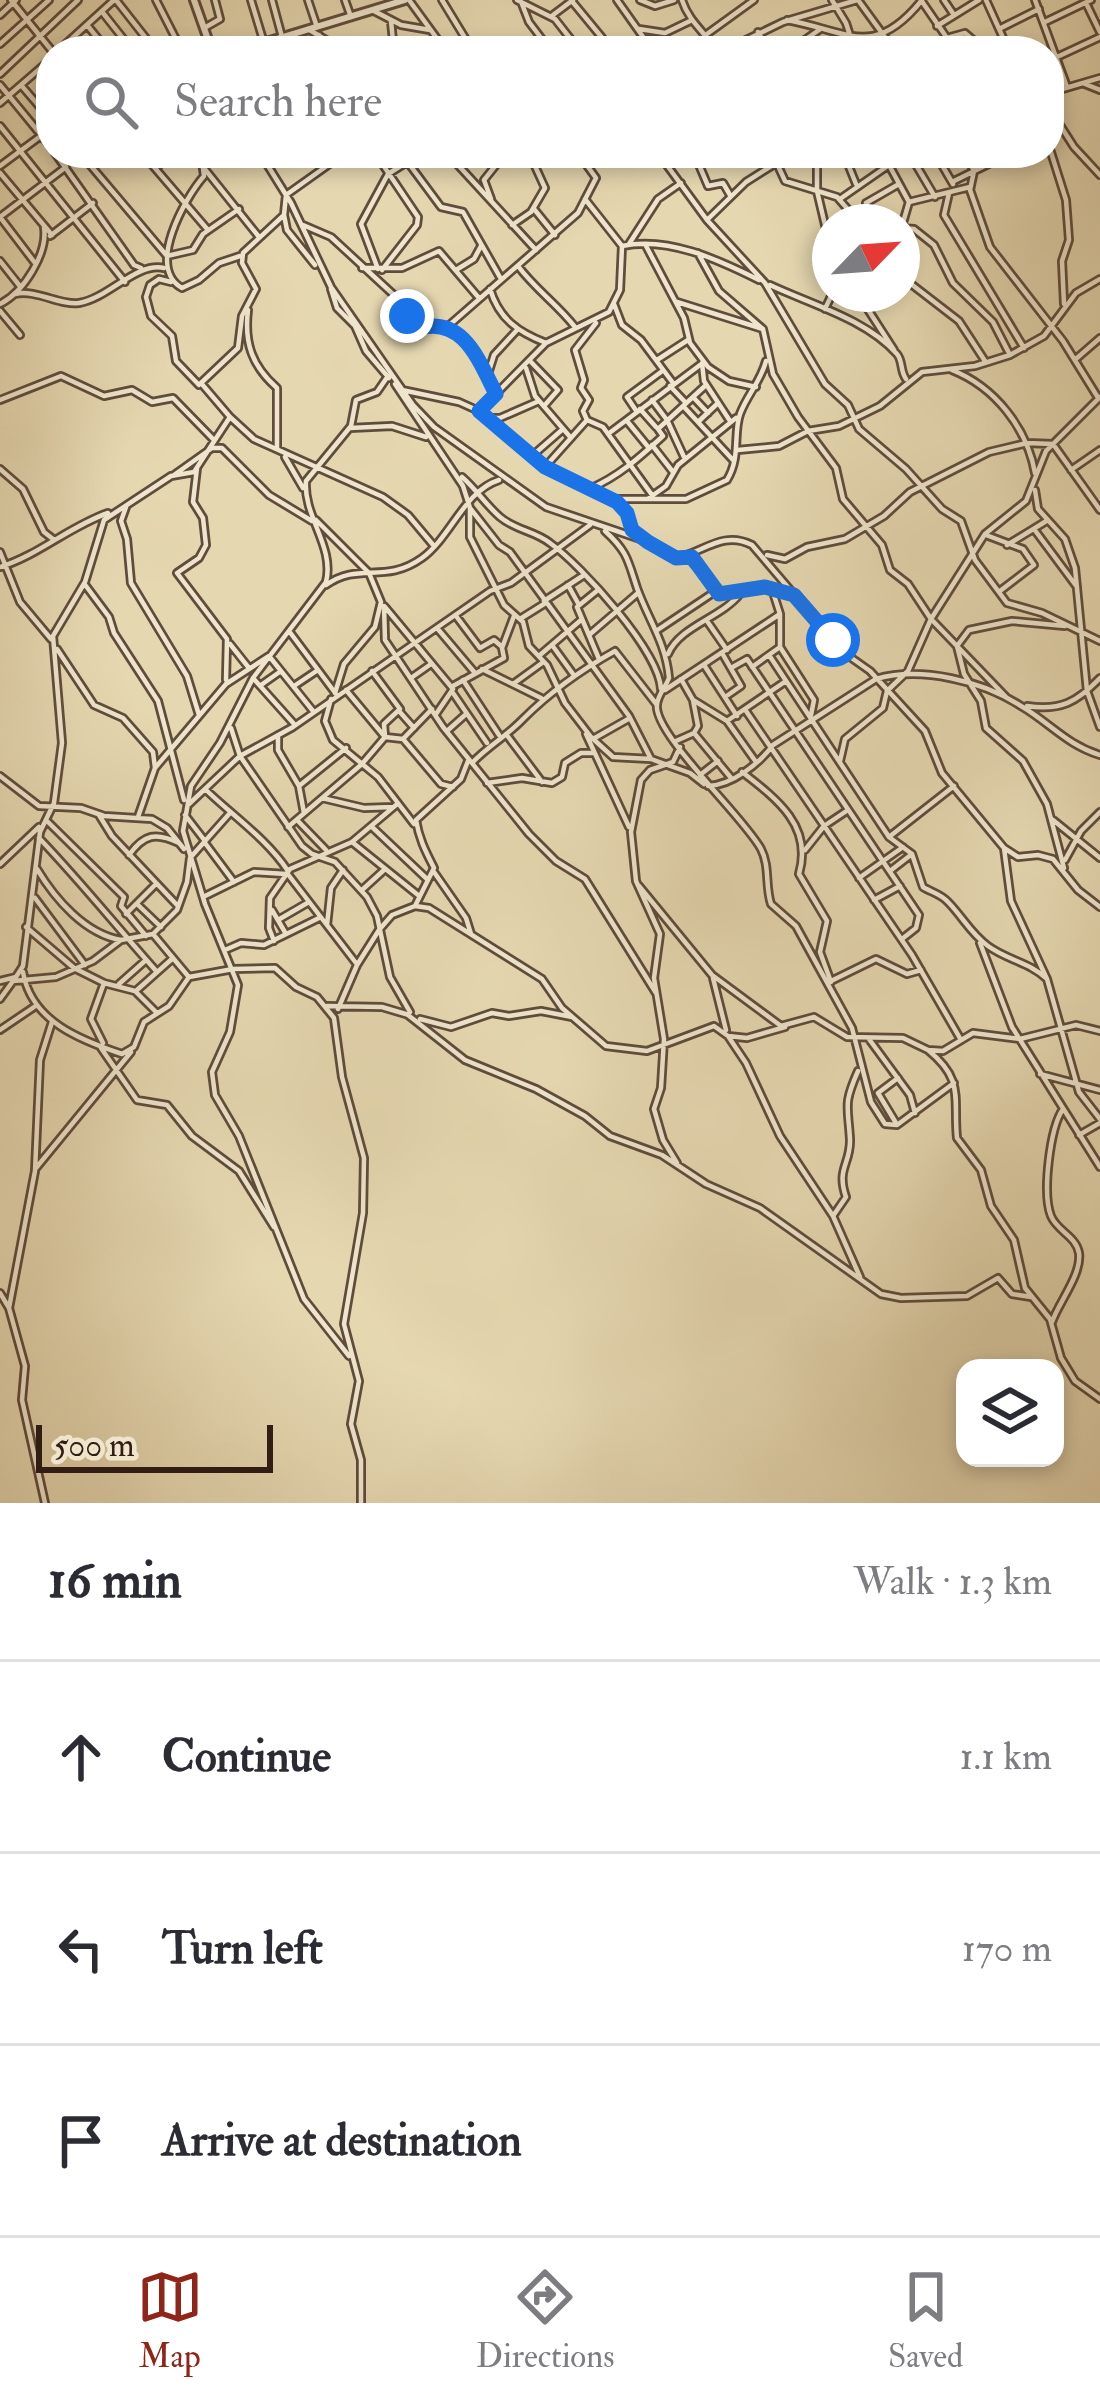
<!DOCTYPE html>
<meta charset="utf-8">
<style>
body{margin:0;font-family:"IM FELL Double Pica",serif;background:#f7f7f7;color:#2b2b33}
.controls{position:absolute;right:36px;bottom:36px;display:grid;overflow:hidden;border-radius:24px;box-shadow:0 6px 18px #0003}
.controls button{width:108px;height:108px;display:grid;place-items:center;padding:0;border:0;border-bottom:3px solid #e1e1e2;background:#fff;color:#2b2b33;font:60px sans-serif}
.compass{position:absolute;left:812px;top:204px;width:108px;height:108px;border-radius:50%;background:#fff;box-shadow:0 6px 18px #0003;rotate:65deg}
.scale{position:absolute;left:36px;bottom:30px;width:237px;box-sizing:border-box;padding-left:12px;border:6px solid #321d15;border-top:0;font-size:33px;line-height:42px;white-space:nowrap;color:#321d15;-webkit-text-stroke:9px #eee5cc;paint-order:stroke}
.stop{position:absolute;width:36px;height:36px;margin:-27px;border:9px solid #1a73e8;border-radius:50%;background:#fff}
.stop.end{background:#1a73e8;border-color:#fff;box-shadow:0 3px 12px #0008}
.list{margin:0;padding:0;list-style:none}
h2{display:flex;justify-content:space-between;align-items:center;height:156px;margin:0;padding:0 48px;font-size:51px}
h2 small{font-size:39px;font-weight:400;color:#7c7c81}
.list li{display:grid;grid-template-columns:78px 1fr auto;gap:36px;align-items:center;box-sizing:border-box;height:192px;padding:0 48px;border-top:3px solid #e1e1e2}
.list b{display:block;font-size:45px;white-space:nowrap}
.list em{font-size:39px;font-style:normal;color:#7c7c81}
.icon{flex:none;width:66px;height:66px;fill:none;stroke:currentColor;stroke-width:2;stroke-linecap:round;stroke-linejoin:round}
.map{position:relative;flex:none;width:1100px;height:1503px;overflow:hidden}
.search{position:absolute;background:#fff;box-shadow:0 6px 18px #0003;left:36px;right:36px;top:36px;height:132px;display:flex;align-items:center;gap:30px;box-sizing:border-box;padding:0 42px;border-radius:48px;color:#7c7c81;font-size:45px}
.sheet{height:732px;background:#fff}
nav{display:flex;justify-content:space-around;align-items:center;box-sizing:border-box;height:168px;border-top:3px solid #e1e1e2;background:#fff;font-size:33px;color:#7c7c81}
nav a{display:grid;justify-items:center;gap:6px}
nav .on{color:#8f2418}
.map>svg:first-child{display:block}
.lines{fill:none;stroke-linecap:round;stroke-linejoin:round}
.minor-casing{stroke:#5f4c3c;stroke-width:10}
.tertiary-casing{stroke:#5f4c3c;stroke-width:12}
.minor{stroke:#eee5cc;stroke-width:4.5}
.tertiary{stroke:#eee5cc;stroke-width:6}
.route{stroke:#1a73e8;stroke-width:15}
</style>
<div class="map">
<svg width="1100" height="1503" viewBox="0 0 1100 1503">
<rect width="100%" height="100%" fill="#e5d7b0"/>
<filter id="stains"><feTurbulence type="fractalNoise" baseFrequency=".00167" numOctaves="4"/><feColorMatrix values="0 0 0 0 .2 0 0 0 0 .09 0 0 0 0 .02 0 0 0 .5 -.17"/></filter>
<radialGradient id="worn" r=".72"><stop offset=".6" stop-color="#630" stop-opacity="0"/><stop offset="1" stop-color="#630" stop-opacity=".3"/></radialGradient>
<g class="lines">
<defs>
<path id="minor" d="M11 0 52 51
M116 0 156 51
M156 0 182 51
M251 0 264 43
M272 0 282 37
M308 0 317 27
M345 0 351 17
M409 0 446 51
M442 0 473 51
M517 0 555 19 580 51
M571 0 613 51
M617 0 653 51
M640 0 655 6 674 0
M682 0C689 22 705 32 717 51
M832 0 846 23 855 51
M858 0 895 51
M921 0 947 38
M944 0 954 15
M986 0 1009 51
M1035 0 1067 87
M1086 3 1100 32
M522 4 529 22 551 51
M374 11 401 25 430 30
M103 13 133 51
M0 15 16 0
M553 15 573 0
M787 20C848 31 874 60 922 0
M391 21 394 51
M1045 22 1091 0
M87 25 108 51
M937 26 979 0
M206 27 220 19 215 0
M308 29 344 51
M639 29 665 33 690 21
M999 29 1039 9
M758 32 769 51
M707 34 754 0
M319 35 327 51
M71 40 80 51
M0 44 49 0
M58 51 114 0
M158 51 177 41
M723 51 783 22 857 0
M789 51 819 30
M824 51 843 37
M929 51 947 38 965 33 986 51
M1057 57 1100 37
M0 74 78 0
M1085 84 1100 90
M0 85 51 147
M21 85 51 120
M1049 93 1100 78
M0 103 51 59
M1049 108 1074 147 1100 175
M0 126 125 282
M1049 146 1066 200 1069 240 1062 261 1064 304
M55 153 134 265 141 268
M80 153 167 256 193 250 203 234 239 209
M142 153 208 230
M192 153 259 237
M201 153 204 176C184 199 146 268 182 288L199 280 219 263 240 256
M260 153 291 203 331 287 413 405 434 427 546 507 655 544 676 558C703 553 722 530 752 545L843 652 870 671 925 731 942 773 1004 848 1018 857 1038 855 1053 859 1078 890 1100 907
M319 153 323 168
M375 153 418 217 417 225 382 270
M401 153 441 207 463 212 501 279
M447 153 536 250
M658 153 707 220 765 283 825 384 848 405 859 429 906 469 942 509 961 521 975 560 1007 603 1042 613 1100 641
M694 153 708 186 723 183 730 195
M783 153 779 168 785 181 837 197 859 222
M817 153V191L830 246
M909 153 935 197
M935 153 953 184
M965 153 974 171 970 190 990 247 1063 341 1097 396
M0 166 42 135
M668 166 681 153
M155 168 176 153
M0 173 52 235
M952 182 1011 153
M856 184 848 164 856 153
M949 193 944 215 1024 348
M491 199 484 180 500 160 497 153
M585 199 622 246
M840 199 889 165 909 202 902 226
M909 202 970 187
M534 209 555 235
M284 215 287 230 315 265
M0 217 66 167
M0 217 35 263
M707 220 746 182 781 160
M878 222 866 203 899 184
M303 225 331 237 395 296 414 328C469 320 474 353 497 395
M512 225 531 212 545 188 529 153
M902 228 914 229 934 245 953 283 993 322 1010 355
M50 236 93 203
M629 244 658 199 681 183
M645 244 684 318 690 343 708 367 729 381 756 387
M622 246C668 236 719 260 759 280
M698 253 719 291 763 329 773 374 798 417 836 468 843 499 882 545 890 570 908 584 931 619 1006 697
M0 261 19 285
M518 266C535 289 557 304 575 327
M362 268H402L439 251 479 298
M378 269 361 224 388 174 407 162
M456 270 474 259 481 246
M902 277 959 321 985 361
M171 282 159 279 150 285 146 297 151 316 172 336 176 361 199 385
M770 285C810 304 866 319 897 354 903 361 900 371 906 379
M331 289 337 308 355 326 366 351 389 378
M490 289C499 319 518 332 546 343
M15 294C36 289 61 306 79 303 109 298 136 262 164 268
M858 294 894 350
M677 302 763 329
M0 304C24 292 48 253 44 227
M614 304 622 325 641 340 673 383
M825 309 832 294
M248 310C244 343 252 366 277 388V448
M0 311 20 335
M446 328 578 213 596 178 578 153
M1077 358 1100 338
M657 360 688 340
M531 362 558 390 544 406
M702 363 704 381 730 421
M526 368 535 396 571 438
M952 370C995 387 1027 428 1035 473
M488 374 494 355 517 330
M395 384 463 486 470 508V537L504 605 523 622 529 646 547 665 565 703 591 737 613 757 651 759 690 773 704 784
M670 386 686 403
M402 390 459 402 479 411 545 467 617 502 627 513 632 530 648 542
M693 397 708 413
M0 400 61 376 104 396 132 390 152 402 173 398 213 439
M652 400 667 420 684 457
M684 407 733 460
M640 409 656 427
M480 410 546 343 609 312 620 290 622 246
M637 412 627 397 661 372
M230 417 254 439 383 497 408 515 434 546
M489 418H500L539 401
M587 420 583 411 589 400 581 388 584 380 575 350 596 323
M587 420 603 427 652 495
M627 421 649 448
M698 422 718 403
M350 428 392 426 426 437
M608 434 704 362
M652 445 673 472
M738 450 779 446 808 431 839 426 880 406 922 372 975 366 1010 355 1044 336 1076 293 1100 279
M532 456 563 429
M285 457 303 488
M545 467 587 420
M197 468 193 502 203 518 206 545 199 558 177 573 227 639 226 680
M0 469 23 489 44 532 53 539
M1071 470 1100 450
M174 475 212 448H222L269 495 312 521
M462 477C476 489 486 505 500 517 515 530 535 531 550 543 582 566 659 651 661 689
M589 489C618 477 640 457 663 436L658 429 706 385
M1035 490 1038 509 1065 539 1075 568 1087 691 1100 727
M649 498 666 486 678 465 736 418
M615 499H686L727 480C741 457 733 434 740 414 747 395 761 381 766 361
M126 507 121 521 127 539 131 583 187 676 199 715
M470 508 499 545 510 552 629 716 651 759
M316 520 369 573 381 602 375 627 344 664 335 693
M1034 529 1077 587
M605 531C628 552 628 561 637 588 648 619 666 643 669 678 666 686 658 695 657 704 652 733 745 818 761 849 770 866 765 886 771 904L796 926 852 1028 871 1102 885 1124 897 1125 954 1083
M986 535 1023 549 1034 565 1000 591
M1007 545 1048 520
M0 552 20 602 51 639
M767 555 785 559 807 547 845 539 884 516 910 492 989 452 1027 443 1053 444 1100 510
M687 556 721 595 765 587 793 594
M0 567C39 555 70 526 108 513
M326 585C360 561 384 585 422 558 451 537 464 491 499 480
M568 585 579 605
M86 586 109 617 114 633 158 701 184 800
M772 589 780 614V647L814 700 811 715
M598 590 577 607 599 659
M544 601 584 575
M384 606 385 640 443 727 529 834 556 861 585 879 656 993
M385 607 453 689 436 714
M456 616 480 648 494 640 501 646
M520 619 544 604
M707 621 727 650
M437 628 475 673
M289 631 336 694
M656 631 716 591
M589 635 638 593
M230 644 249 668
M552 645 573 674
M57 649 94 705 123 718 153 752 155 768
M722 653 741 686 728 695
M668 654C680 626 721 618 740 594
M540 655 581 620
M769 655 889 837 912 854 923 887C931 892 941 894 948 902 962 916 971 934 988 946 1007 960 1031 963 1047 979
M704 665 737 716
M752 667 780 647
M731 668 747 659 919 915 916 928 902 939
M482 669 541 698
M253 678 295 725
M411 678 431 664
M463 680 499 735
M513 684 542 663
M261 685 281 671
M294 686 318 670
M453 686 504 658 502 648 514 616
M346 690 385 737 403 739 441 784 453 787
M665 690 780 614
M453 693 487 743
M331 699 325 721 333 740 378 777 414 824
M693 700 727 721 756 762
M1027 706C1061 711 1077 702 1100 678
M399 711 414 728
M746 711 912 955 961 1040
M727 721 786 681
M231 728 240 756 302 846 312 854 335 862 367 897 377 916 390 977 410 1012
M447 731 465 715
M694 733 732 779
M506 734 542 782
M586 734 629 827
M278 735V750L299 786 304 813
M403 739 432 709
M593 739 630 718
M676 741 694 733 698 726 693 700 681 679
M840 761 845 739 883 708 887 691 908 671 931 619 985 534 1026 501 1046 451 1100 397
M472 763C488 746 507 736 523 719 550 692 581 670 615 651L657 705
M742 772C777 799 813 826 799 874L827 921 820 952 831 982
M700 775 718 761
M0 776 39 806 81 808 104 816 152 819 167 828 184 849
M487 783 522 778 552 783 562 777 565 763 581 753H594
M299 786 346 748
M708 786C732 785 759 764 773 745L876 679C921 666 983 681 1021 706 1050 723 1067 745 1100 755
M205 789C233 816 267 839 288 871
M322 798 364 808 393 807
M189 804 240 756 293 727 490 591 511 583 590 525
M99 815 112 836 177 905
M185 815 205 841
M138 817 155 768 226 684 269 656 313 711
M297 820 326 850
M1053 820 1100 858
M48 822 124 897 121 906 146 936
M371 826 428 880
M288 827 362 764 385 737 384 724 400 709 372 671
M889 837 954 786
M39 838C81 882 117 927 157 972
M352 842 418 895
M205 843 234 882
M1004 848 1011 901 1047 979 1079 1092 1100 1119
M805 850 824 826 848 810
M129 855C144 834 156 832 179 843
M1065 860 1081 831 1100 812
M0 864 39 827
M1064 868 1047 804 1023 761 986 728 981 701 964 674 957 646 969 630 1012 621 1065 626
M37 869C55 899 85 934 121 940
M890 871 912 854
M434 872 466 918 471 934
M287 873 356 963
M859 878 903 847
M639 886 712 975 781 1026 814 1017 847 1037 903 1038 928 1050 943 1051 973 1033 1020 1039 1076 1025 1100 1031
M362 890 384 870
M203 897 254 872 286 874
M35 898 85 965
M874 900 900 886
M137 904 161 927
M415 906 429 908 542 979 562 1008 606 1046 647 1051 714 1026 728 1036
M272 910 286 934
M126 914 156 884
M278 920 309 902
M327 925 331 888 343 870
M26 927 74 968 104 983 135 991 157 1013
M153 934 188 976
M274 941 269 928 270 898 290 869 352 842 396 805
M980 943 1012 1027 1100 1167
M225 950 241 943 264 945 319 918
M23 972C31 1021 80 1040 122 1054L134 1047 144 1022 169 1006 189 977 233 969 275 968 296 987 317 997 334 1018 342 1077 364 1158 363 1213 344 1324 359 1381 351 1424 361 1460V1503
M713 978 726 1030
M0 981 16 977 23 966 40 832 54 803 62 743 53 636 85 582 104 520 171 476 194 472 230 417 201 383 238 348 242 316 256 289 242 263 243 253 284 215 286 195 345 153
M13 981 56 977 93 961 121 940 153 934 177 910 187 882 190 858 230 813
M831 981 876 959 907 974 921 970
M119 984 146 960
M137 990 173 958
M0 999 13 981
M327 1006 382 1007 409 1015
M338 1009 357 965 379 930 392 915 415 906 434 868C426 852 419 839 416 820L461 779 468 761
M408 1015 465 1060 536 1089 585 1116 610 1136 662 1155 706 1184 760 1208 881 1294 901 1298 967 1296 998 1278 1012 1294 1031 1297
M420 1019 451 1027 492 1013 509 1016 541 1011 572 1017
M785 1027 747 1038 728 1036 746 1063 780 1136 833 1216
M0 1030 37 1005
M869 1039 910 1095 915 1113
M103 1043 91 1019 104 983
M101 1048 137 1100 167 1105 192 1136 239 1171 274 1227
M928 1050C965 1080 953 1098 957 1138L981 1170 991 1206 1014 1240 1025 1288 1050 1319 1061 1358 1075 1381 1100 1399
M858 1071C843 1105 848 1105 850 1139 851 1164 836 1168 846 1197L833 1216 860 1277
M1040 1074 1100 1090
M896 1123 878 1093 898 1078
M1079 1135 1100 1123
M677 1163 663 1140 654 1109 661 1088 664 1039 654 978 660 934 636 881 631 832 641 780 650 770 673 762 680 747
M36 1168 131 1052
M0 1293 9 1308 25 1366 22 1400 45 1503
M9 1308 35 1171 40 1060 52 1022
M1052 1322C1059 1302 1082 1274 1079 1253 1076 1236 1057 1231 1051 1216 1042 1193 1050 1128 1063 1109
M349 1356 304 1299 239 1136 215 1095 212 1072 230 1032 238 985 205 904 183 831 191 786 220 743 253 678 326 582C335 547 303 516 306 481L351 426 356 400 377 392 388 376"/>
<path id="tertiary" d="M194 0 212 51
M237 51 405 0"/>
</defs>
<use href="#minor" class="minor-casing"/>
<use href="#tertiary" class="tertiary-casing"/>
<use href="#minor" class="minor"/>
<use href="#tertiary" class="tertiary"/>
</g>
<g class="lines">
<path class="route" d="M407 316 416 329C463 314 479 361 496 394L479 411 545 467 617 502 627 513 632 530 648 542 676 558 692 557 719 594 765 587 794 595 833 640"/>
</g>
<rect width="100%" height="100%" filter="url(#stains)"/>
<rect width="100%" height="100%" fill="url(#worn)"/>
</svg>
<div class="controls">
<button><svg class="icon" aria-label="layers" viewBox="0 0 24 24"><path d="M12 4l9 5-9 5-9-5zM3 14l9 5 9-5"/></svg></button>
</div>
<svg class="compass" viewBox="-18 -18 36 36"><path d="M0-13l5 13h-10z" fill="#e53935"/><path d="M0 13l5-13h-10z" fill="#7c7c81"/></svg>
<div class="scale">500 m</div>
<div class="stop" style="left:833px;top:640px"></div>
<div class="stop end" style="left:407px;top:316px"></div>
<div class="search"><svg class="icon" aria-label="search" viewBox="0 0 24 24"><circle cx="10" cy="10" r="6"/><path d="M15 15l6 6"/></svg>Search here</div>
</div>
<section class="sheet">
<h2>16 min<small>Walk · 1.3 km</small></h2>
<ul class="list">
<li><svg class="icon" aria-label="ahead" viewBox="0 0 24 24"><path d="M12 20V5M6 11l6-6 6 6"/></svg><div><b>Continue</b></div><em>1.1 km</em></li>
<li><svg class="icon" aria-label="left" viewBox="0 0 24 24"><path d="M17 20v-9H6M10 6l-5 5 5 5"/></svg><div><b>Turn left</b></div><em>170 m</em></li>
<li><svg class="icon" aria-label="arrive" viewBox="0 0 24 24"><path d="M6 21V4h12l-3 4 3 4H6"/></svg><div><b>Arrive at destination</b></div></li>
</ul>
</section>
<nav>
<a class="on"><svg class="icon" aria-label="map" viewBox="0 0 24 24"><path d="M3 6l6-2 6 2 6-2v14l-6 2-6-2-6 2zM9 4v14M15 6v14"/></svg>Map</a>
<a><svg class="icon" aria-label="directions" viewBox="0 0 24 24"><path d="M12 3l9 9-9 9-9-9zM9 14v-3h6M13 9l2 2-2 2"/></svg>Directions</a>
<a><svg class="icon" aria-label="saved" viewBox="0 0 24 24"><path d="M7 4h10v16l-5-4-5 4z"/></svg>Saved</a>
</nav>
